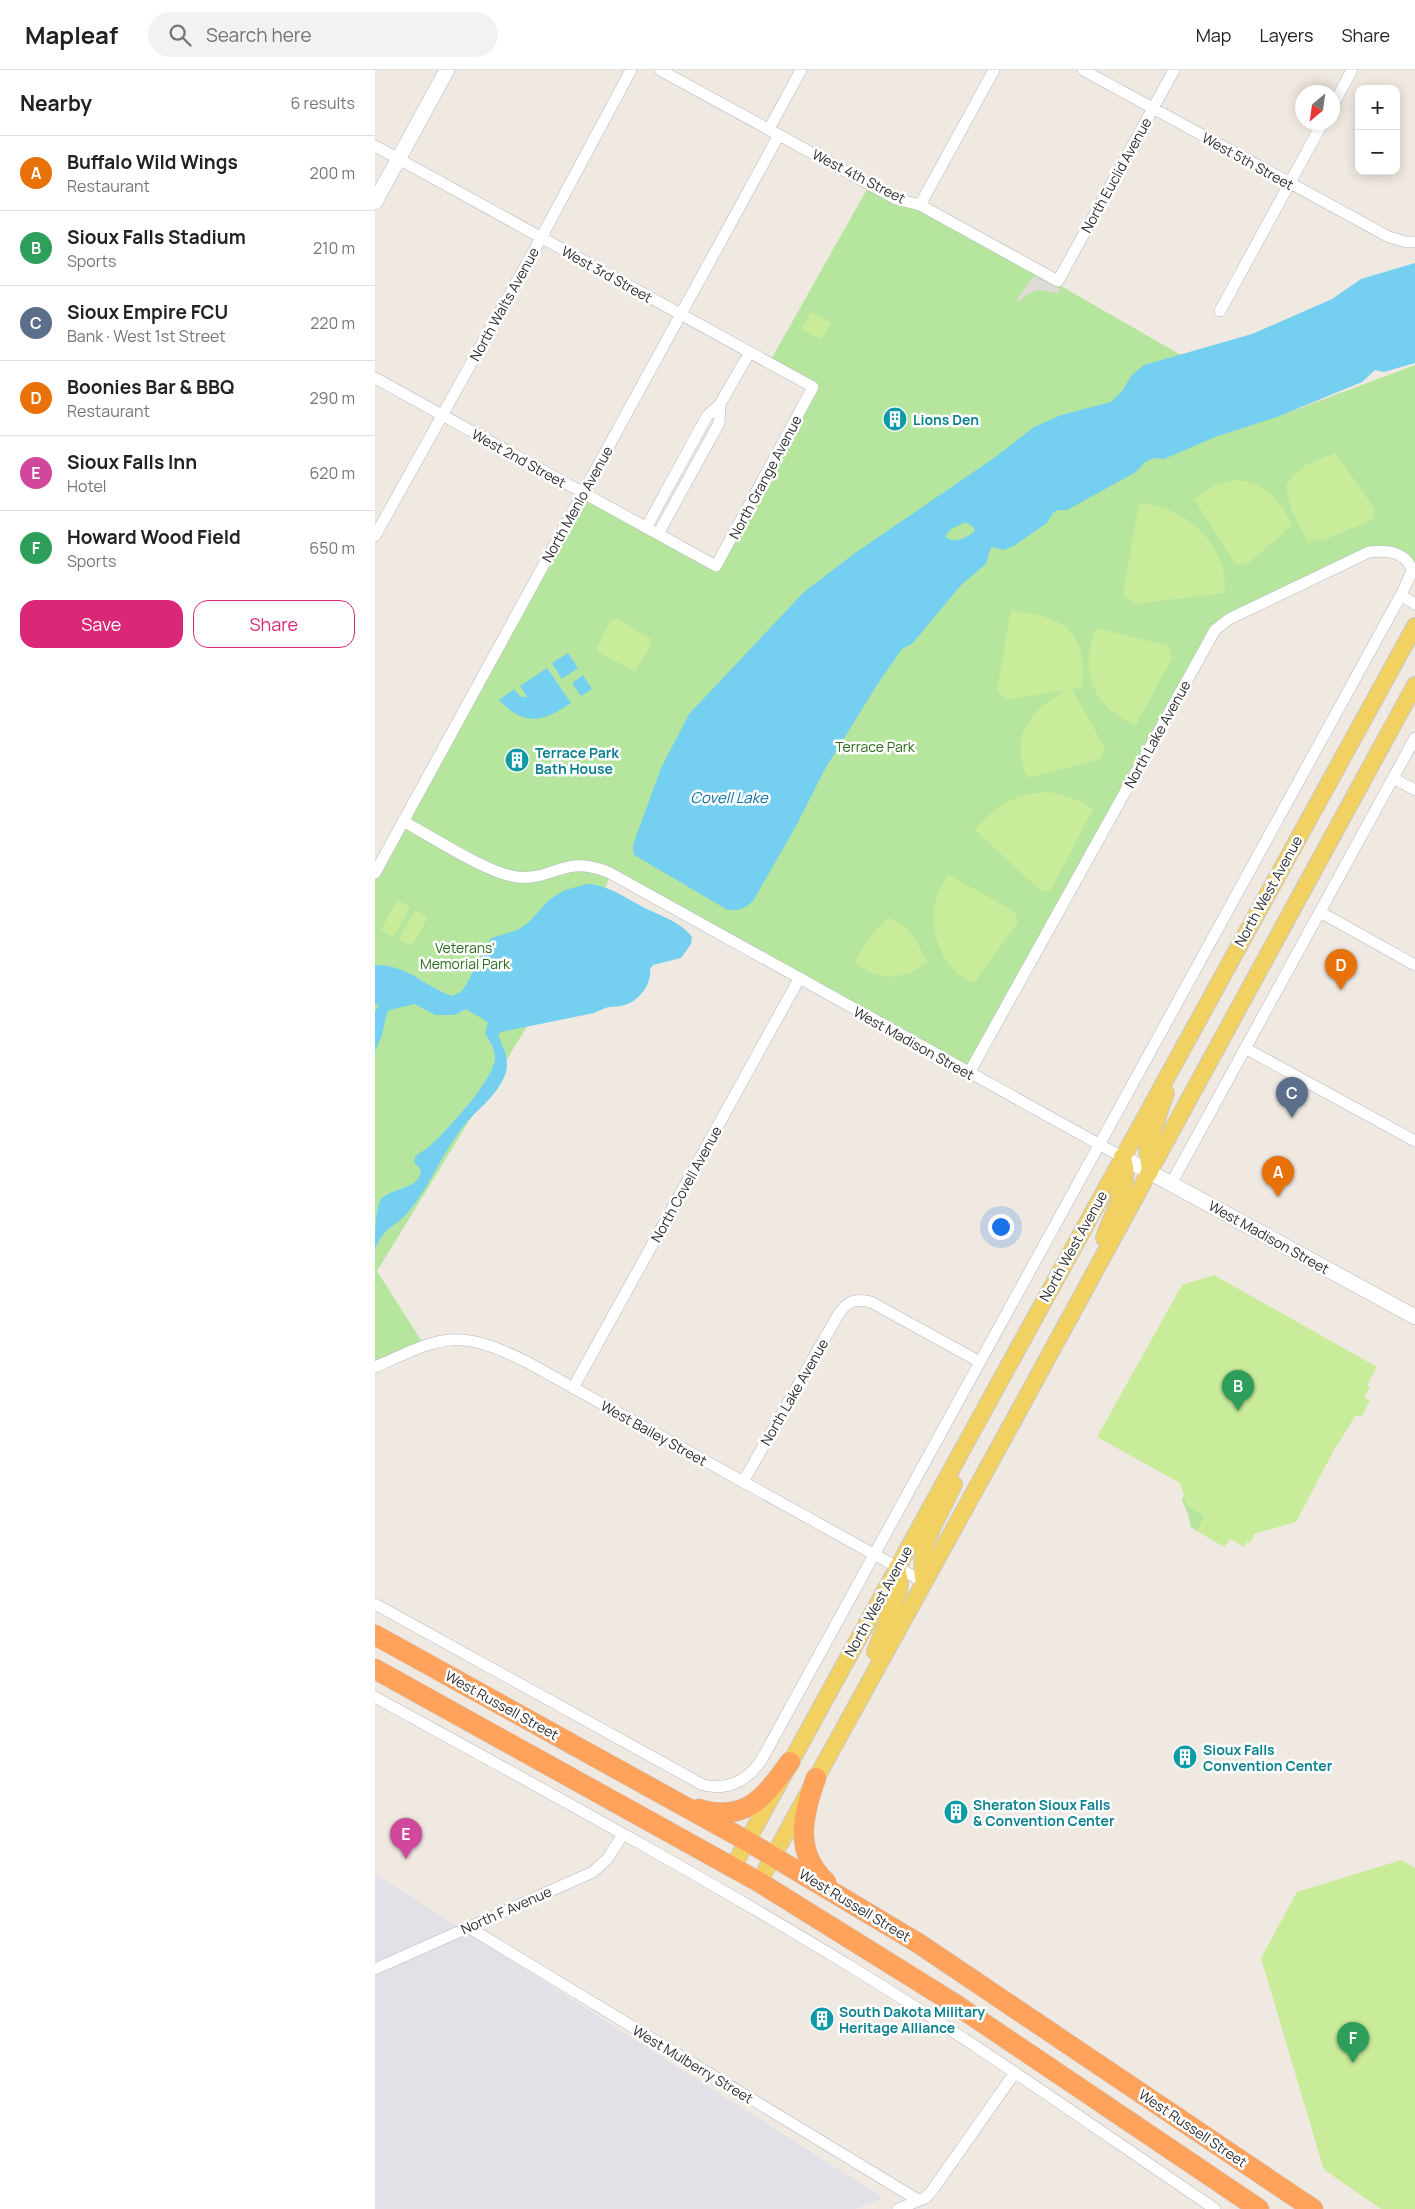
<!DOCTYPE html>
<meta charset="utf-8">
<style>
body{margin:0;font-family:Manrope,sans-serif;background:#f2f2f2;color:#222}
.controls{position:absolute;right:15px;top:15px;display:grid;overflow:hidden;border-radius:10px;box-shadow:0 2px 12px #0003}
.controls button{width:45px;height:45px;display:grid;place-items:center;padding:0;border:0;border-bottom:1px solid #e0e0e0;background:#fff;color:#222;font:25px sans-serif}
.compass{position:absolute;left:920px;top:15px;width:45px;height:45px;border-radius:50%;background:#fff;box-shadow:0 2px 12px #0003;rotate:209deg}
.you{position:absolute;left:625px;top:1156px;width:18px;height:18px;margin:-12px;border:4px solid #fff;border-radius:50%;background:#1a73e8;box-shadow:0 0 0 8px #1a73e833}
.badge{display:grid;place-items:center;width:32px;height:32px;border-radius:50%;background:#db2777;color:#fff;font-size:16px;font-weight:700}
.pin{position:absolute;translate:-50% -41px;filter:drop-shadow(0 1px 2px #0008)}
.pin::after{content:'';position:absolute;top:26px;width:18px;height:15px;background:inherit;clip-path:polygon(0 0,100% 0,50% 100%)}
.list{margin:0;padding:0;list-style:none}
h2{display:flex;justify-content:space-between;align-items:center;height:65px;margin:0;padding:0 20px;font-size:21px}
h2 small{font-size:16px;font-weight:400;color:#767676}
.list li{display:grid;grid-template-columns:32px 1fr auto;gap:15px;align-items:center;box-sizing:border-box;height:75px;padding:0 20px;border-top:1px solid #e0e0e0}
.list b{display:block;font-size:19px;white-space:nowrap}
.list p{margin:0;font-size:16px;white-space:nowrap;color:#767676}
.list em{font-size:16px;font-style:normal;color:#767676}
.actions{display:flex;gap:10px;padding:15px 20px}
.actions a{flex:1;padding:11px 0;border:1px solid #db2777;border-radius:15px;text-align:center;font-size:18px;color:#db2777}
.actions .main{background:#db2777;color:#fff}
.icon{flex:none;width:28px;height:28px;fill:none;stroke:currentColor;stroke-width:2;stroke-linecap:round;stroke-linejoin:round}
.map{position:relative;flex:none;width:1040px;height:2139px;overflow:hidden}
header{display:flex;align-items:center;gap:30px;box-sizing:border-box;height:70px;padding:0 25px;background:#fff;border-bottom:1px solid #e0e0e0}
header strong{font-size:24px}
nav{display:flex;gap:28px;margin-inline-start:auto;font-size:18px}
.search{width:350px;height:45px;background:#f2f2f2;display:flex;align-items:center;gap:12px;box-sizing:border-box;padding:0 18px;border-radius:28px;color:#767676;font-size:19px}
main{display:flex}
aside{flex:1;background:#fff}
.map>svg:first-child{display:block}
.industrial{fill:#e3e1e8}
.green{fill:#b6e59e}
.pitch{fill:#c9ec9a}
.plaza{fill:#dfdcd8}
.water{fill:#75cff0;fill-rule:evenodd}
.lines{fill:none;stroke-linecap:round;stroke-linejoin:round}
.street-casing{stroke:#b4b7c1;stroke-width:12}
.secondary-casing{stroke:#b4b7c1;stroke-width:16}
.primary-casing{stroke:#c9c9c9;stroke-width:18}
.highway-casing{stroke:#c9c9c9;stroke-width:21}
.street{stroke:#fff;stroke-width:11}
.secondary{stroke:#fff;stroke-width:15}
.primary{stroke:#f2d163;stroke-width:16}
.highway{stroke:#ffa35c;stroke-width:20}
.labels{text-anchor:middle;dominant-baseline:central;stroke-width:5;stroke-linejoin:round;paint-order:stroke}
.street-label{font-size:14px;fill:#2e2e2e;stroke:#fff}
.culture-label{font-size:14px;font-weight:bold;fill:#0d838f;stroke:#fff;text-anchor:start}
.park-label{font-size:14px;fill:#2c6e1b;stroke:#fff}
.water-label{font-size:15px;font-style:italic;fill:#0d6fa3;stroke:#fff}
</style>
<header>
<strong>Mapleaf</strong>
<div class="search"><svg class="icon" aria-label="search" viewBox="0 0 24 24"><circle cx="10" cy="10" r="6"/><path d="M15 15l6 6"/></svg>Search here</div>
<nav><a>Map</a><a>Layers</a><a>Share</a></nav>
</header>
<main>
<aside>
<h2>Nearby<small>6 results</small></h2>
<ul class="list">
<li><span class="badge" style="background:#e8710a">A</span><div><b>Buffalo Wild Wings</b><p>Restaurant</p></div><em>200 m</em></li>
<li><span class="badge" style="background:#2e9e5b">B</span><div><b>Sioux Falls Stadium</b><p>Sports</p></div><em>210 m</em></li>
<li><span class="badge" style="background:#5c6f8a">C</span><div><b>Sioux Empire FCU</b><p>Bank · West 1st Street</p></div><em>220 m</em></li>
<li><span class="badge" style="background:#e8710a">D</span><div><b>Boonies Bar &amp; BBQ</b><p>Restaurant</p></div><em>290 m</em></li>
<li><span class="badge" style="background:#d1479c">E</span><div><b>Sioux Falls Inn</b><p>Hotel</p></div><em>620 m</em></li>
<li><span class="badge" style="background:#2e9e5b">F</span><div><b>Howard Wood Field</b><p>Sports</p></div><em>650 m</em></li>
</ul>
<div class="actions"><a class="main">Save</a><a>Share</a></div>
</aside>
<div class="map">
<svg width="1040" height="2139" viewBox="0 0 1040 2139">
<rect width="100%" height="100%" fill="#efe9e1"/>
<path class="industrial" d="M0 1804 508 2128 480 2139H0Z"/>
<path class="green" d="M495 114 545 135 799 281 912 343 1040 295V493L1009 480 840 560 594 1003 235 805 221 844 2 1201 49 1275 0 1297V803L208 423 341 496 438 317 394 293Z
M809 1425 812 1435 830 1446 822 1461 816 1457 813 1444 807 1430Z"/>
<path class="pitch" d="M436 242 456 253 446 270 426 259Z
M961 383 1000 440 997 450 951 469 933 472 917 442 911 417 915 409 932 394Z
M860 410C890 413 906 429 917 456L871 495 860 493 819 429 840 415Z
M764 433C803 437 833 457 847 496 850 504 849 514 850 523L759 534 748 524Z
M636 540C688 548 713 558 707 617L697 619 730 678 726 689 653 708C633 666 656 639 692 620L631 630 622 620Z
M242 549 276 569V574L262 599 258 601 222 581V577L236 551Z
M721 558 794 576 797 588 761 655C717 638 704 600 721 558Z
M675 722 706 731 718 739 676 820 666 821 600 760C624 733 638 724 675 722Z
M574 805 640 842 643 852 599 913C559 897 545 838 574 805Z
M22 830 35 837 19 867 6 860Z
M40 840 53 847 37 876 24 869Z
M513 848C533 852 544 876 553 892 530 910 502 913 480 891L494 867Z
M839 1205 1002 1297 992 1315 995 1317 989 1327 995 1331 986 1347 981 1345 959 1380 921 1452 879 1464 875 1473 872 1472 869 1477 855 1469 849 1477 822 1461 830 1446 812 1435 805 1413 722 1367 807 1215Z
M1026 1790 1040 1798V2139H1006L951 2101 948 2097 886 1888 922 1822Z"/>
<path class="plaza" d="M659 206 685 219 683 223 662 220 651 225 644 232 641 230Z"/>
<path class="water" d="M1040 193V293L1009 302 1000 300 987 312 902 347 840 367 789 389 779 388 770 392 761 402 692 440H683L678 443 672 453 637 477 628 480 616 477 611 494 586 515 537 574 527 579 502 615 450 699 420 758 378 831C369 839 363 842 351 839L259 785 258 777 260 769 286 698 314 644 429 522 480 483 619 388 659 357 686 345 736 332 747 321 757 305 769 295 877 264 957 229 986 209ZM591 452 599 458V462C590 468 579 475 570 466L576 459Z
M193 583 203 598 187 609 177 593Z
M172 598 196 633C168 652 149 657 124 630L139 619 146 627H152L145 616Z
M208 605 217 619 206 626 197 613Z
M212 814C236 815 254 831 274 840 291 848 305 852 317 867L316 874 306 888 278 895 275 899C277 914 264 931 250 935 245 937 239 936 234 937 229 938 224 941 219 943L126 962 123 966C129 977 134 990 131 1002 124 1024 104 1038 91 1053 68 1080 57 1113 35 1140 21 1157 8 1157 0 1180 0 1166 0 1140 6 1129 17 1117 45 1120 46 1100L39 1092 40 1087C45 1082 51 1080 56 1075 72 1060 119 1010 120 988 120 979 115 971 110 964L113 952 91 939 80 945H60L40 934 15 940 12 943 7 965 0 981V941L4 936 0 934V895C29 893 51 917 77 926L86 922 91 915 116 868 142 860 153 853 174 830 190 820Z"/>
<g class="lines">
<defs>
<path id="street" d="M285 0 521 129 545 135 683 211 799 0
M708 0 1014 167 1031 172H1040
M958 35 977 0
M394 59 426 0
M0 76 438 317 341 496 0 308
M545 135 619 0
M845 241 948 52
M271 458 332 346 345 334 375 282
M283 464 344 353 345 334
M0 466 166 168 256 0
M1018 708 1040 720
M28 751C55 766 114 804 142 807 179 811 190 783 235 803L747 1087
M0 803 404 65
M945 842 1040 895
M870 978 1040 1071
M594 1003 840 560 854 549 994 482C1010 480 1032 481 1037 501L1026 525 1040 534
M796 1114 1040 668
M0 1297C67 1267 80 1257 150 1291L549 1512
M198 1318 424 909
M368 1412 463 1245C472 1231 480 1228 496 1232L605 1292
M0 1534 328 1715C354 1721 373 1710 387 1689L1026 525
M0 1627C160 1715 321 1802 478 1898 601 1973 720 2058 840 2139
M93 1857 543 2130
M0 1899 218 1802 233 1788 248 1764
M523 2139 550 2128 556 2122 639 2004"/>
<path id="secondary" d="M0 132 72 0
M747 1087 1040 1247"/>
<path id="primary" d="M775 1102 772 1078 791 1023
M729 1168C736 1144 759 1112 747 1087
M549 1512C540 1477 566 1445 579 1414
M500 1582 524 1521 525 1513 522 1497
M358 1797 1040 556
M384 1812 641 1346 1040 615"/>
<path id="highway" d="M0 1565 372 1771 543 1873 938 2139
M0 1599 384 1812 580 1934 884 2139
M441 1708C428 1744 418 1782 451 1812
M324 1739C372 1753 390 1726 415 1692"/>
</defs>
<use href="#street" class="street-casing"/>
<use href="#secondary" class="secondary-casing"/>
<use href="#primary" class="primary-casing"/>
<use href="#highway" class="highway-casing"/>
<use href="#street" class="street"/>
<use href="#secondary" class="secondary"/>
<use href="#primary" class="primary"/>
<use href="#highway" class="highway"/>
</g>
<defs>
<symbol id="building-disc" viewBox="-11 -11 22 22"><circle r="9.5" fill="#0f9aa8" stroke="#fff"/><path d="M-4-6H4V6H1V3H-1V6H-4ZM-2.5-4.3h1.7v1.8h-1.7ZM.8-4.3h1.7v1.8H.8ZM-2.5-1h1.7V.8h-1.7ZM.8-1h1.7V.8H.8Z" fill="#fff"/></symbol>
</defs>
<g fill-rule="evenodd">
<use href="#building-disc" x="506" y="335" width="28" height="28"/>
<use href="#building-disc" x="128" y="676" width="28" height="28"/>
<use href="#building-disc" x="796" y="1673" width="28" height="28"/>
<use href="#building-disc" x="567" y="1728" width="28" height="28"/>
<use href="#building-disc" x="433" y="1935" width="28" height="28"/>
</g>
<g class="labels">
<g class="street-label">
<text transform="translate(873 91) rotate(29)">West 5th Street</text>
<text transform="translate(741 105) rotate(-61)">North Euclid Avenue</text>
<text transform="translate(484 106) rotate(27)">West 4th Street</text>
<text transform="translate(232 204) rotate(29)">West 3rd Street</text>
<text transform="translate(129 234) rotate(-61)">North Walts Avenue</text>
<text transform="translate(144 388) rotate(29)">West 2nd Street</text>
<text transform="translate(390 407) rotate(-62)">North Grange Avenue</text>
<text transform="translate(202 434) rotate(-61)">North Menlo Avenue</text>
<text transform="translate(782 664) rotate(-61)">North Lake Avenue</text>
<text transform="translate(893 821) rotate(-61)">North West Avenue</text>
<text transform="translate(539 973) rotate(29)">West Madison Street</text>
<text transform="translate(311 1114) rotate(-61)">North Covell Avenue</text>
<text transform="translate(894 1167) rotate(29)">West Madison Street</text>
<text transform="translate(698 1176) rotate(-61)">North West Avenue</text>
<text transform="translate(419 1322) rotate(-60)">North Lake Avenue</text>
<text transform="translate(279 1363) rotate(29)">West Bailey Street</text>
<text transform="translate(503 1531) rotate(-61)">North West Avenue</text>
<text transform="translate(127 1635) rotate(29)">West Russell Street</text>
<text transform="translate(480 1835) rotate(31)">West Russell Street</text>
<text transform="translate(131 1840) rotate(-24)">North F Avenue</text>
<text transform="translate(318 1994) rotate(31)">West Mulberry Street</text>
<text transform="translate(818 2058) rotate(34)">West Russell Street</text>
</g>
<g class="culture-label">
<text x="538" y="349">Lions Den</text>
<text x="160" y="682">Terrace Park<tspan x="160" dy="16">Bath House</tspan></text>
<text x="828" y="1679">Sioux Falls<tspan x="828" dy="16">Convention Center</tspan></text>
<text x="598" y="1734">Sheraton Sioux Falls<tspan x="598" dy="16">&amp; Convention Center</tspan></text>
<text x="464" y="1941">South Dakota Military<tspan x="464" dy="16">Heritage Alliance</tspan></text>
</g>
<g class="park-label">
<text x="500" y="676">Terrace Park</text>
<text x="90" y="877">Veterans'<tspan x="90" dy="16">Memorial Park</tspan></text>
</g>
<g class="water-label">
<text x="354" y="727">Covell Lake</text>
</g>
</g>
</svg>
<div class="controls">
<button>+</button>
<button>−</button>
</div>
<svg class="compass" viewBox="-18 -18 36 36"><path d="M0-13l5 13h-10z" fill="#e53935"/><path d="M0 13l5-13h-10z" fill="#767676"/></svg>
<div class="you"></div>
<div class="pin badge" style="left:903px;top:1127px;background:#e8710a">A</div>
<div class="pin badge" style="left:863px;top:1341px;background:#2e9e5b">B</div>
<div class="pin badge" style="left:917px;top:1048px;background:#5c6f8a">C</div>
<div class="pin badge" style="left:966px;top:920px;background:#e8710a">D</div>
<div class="pin badge" style="left:31px;top:1789px;background:#d1479c">E</div>
<div class="pin badge" style="left:978px;top:1993px;background:#2e9e5b">F</div>
</div>
</main>
